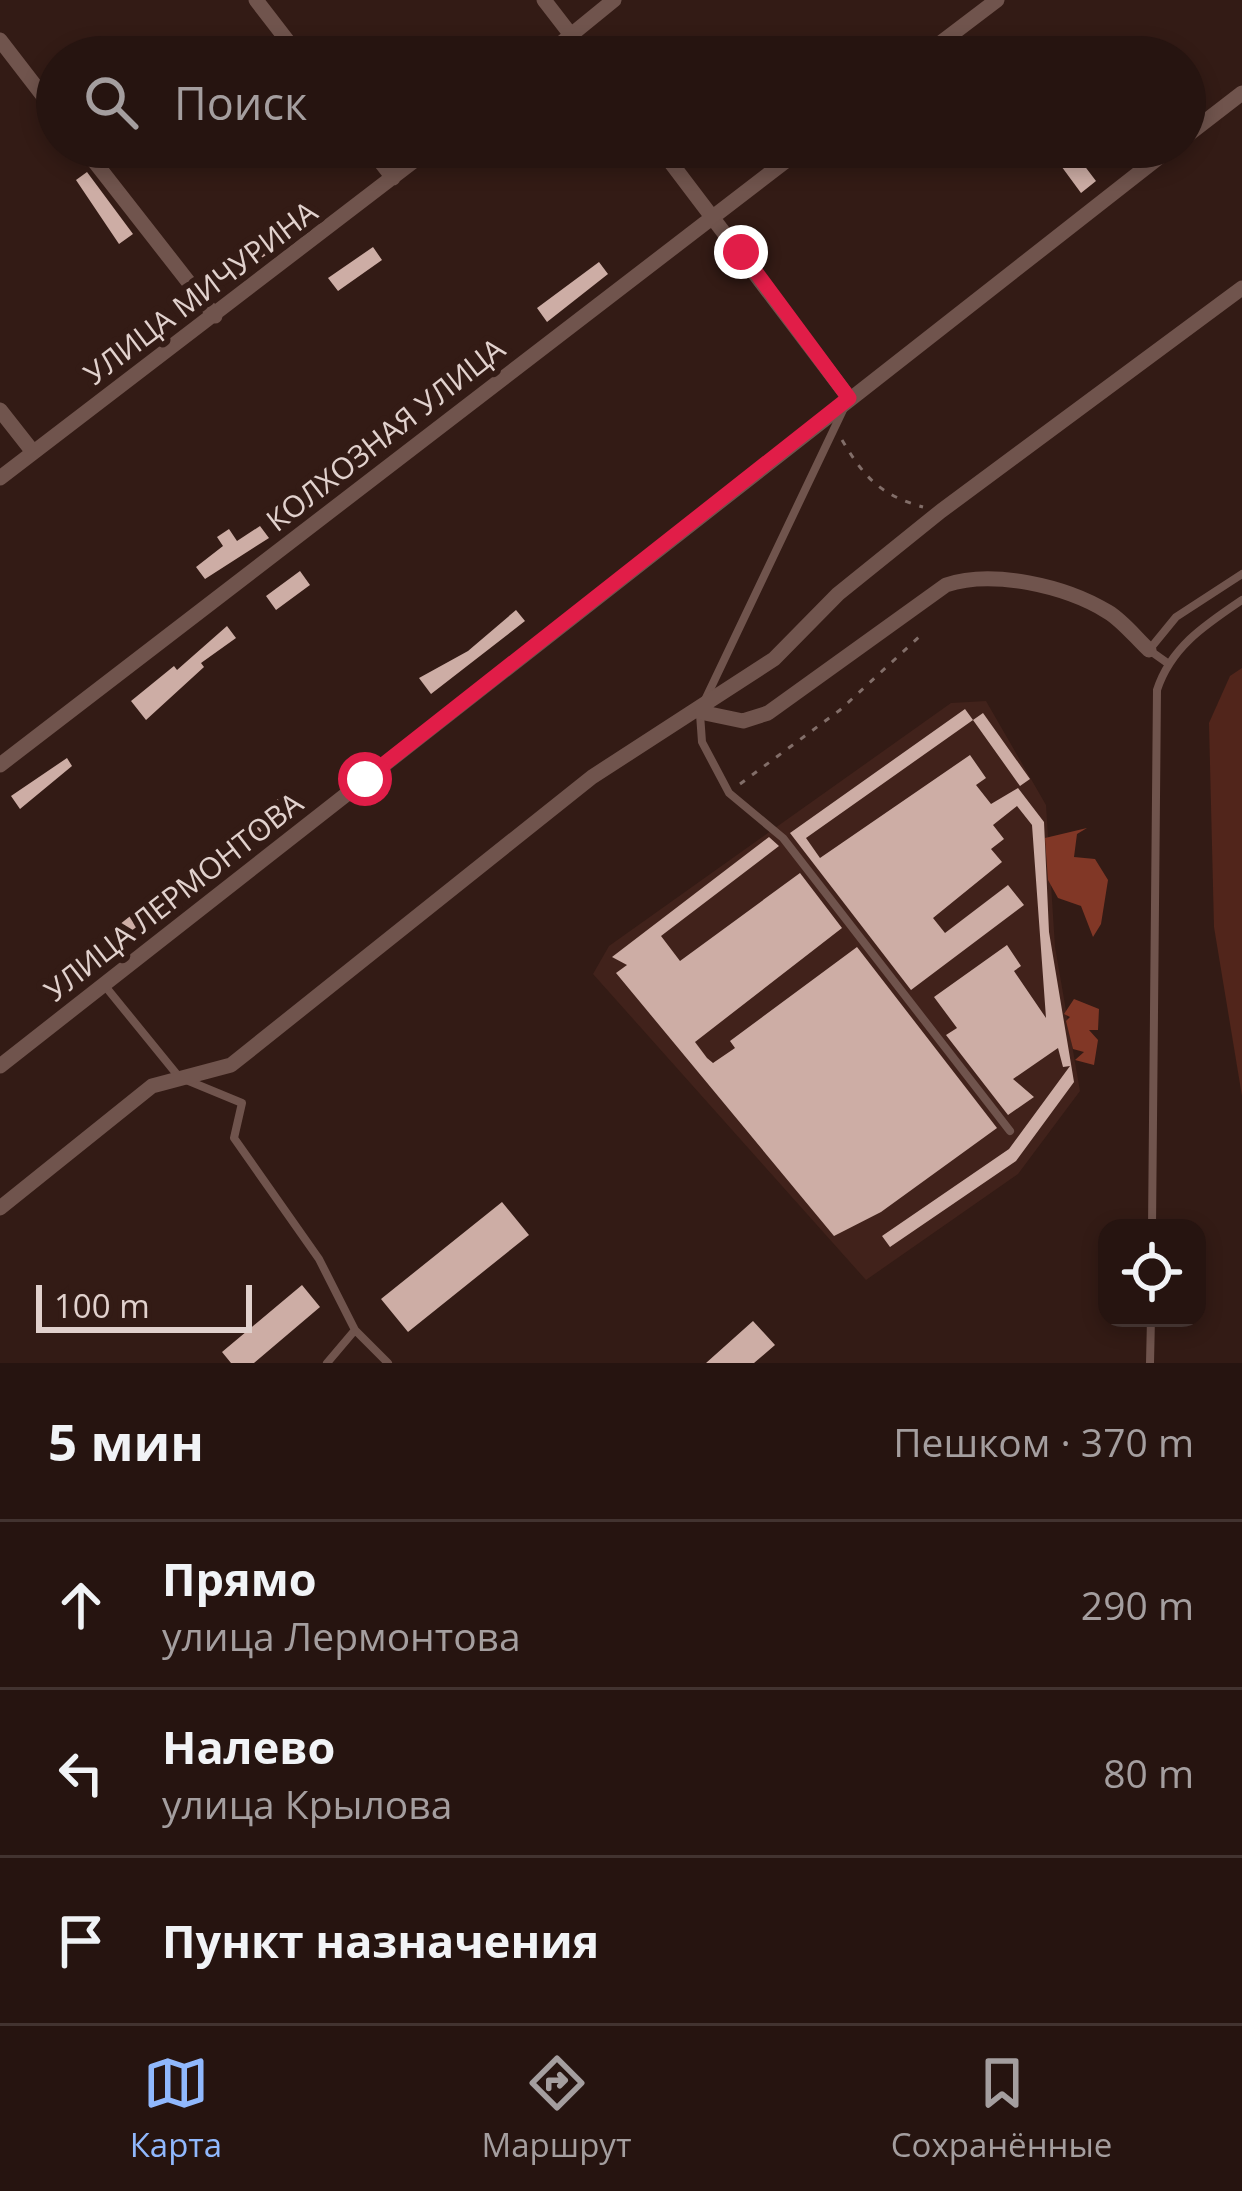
<!DOCTYPE html>
<html lang="ru">
<meta charset="utf-8">
<style>
body{margin:0;font-family:"Open Sans",sans-serif;background:#32211e;color:#f1f3f6}
.controls{position:absolute;right:36px;bottom:36px;display:grid;overflow:hidden;border-radius:24px;box-shadow:0 6px 18px #0003}
.controls button{width:108px;height:108px;display:grid;place-items:center;padding:0;border:0;border-bottom:3px solid #423330;background:#261410;color:#f1f3f6;font:60px sans-serif}
.scale{position:absolute;left:36px;bottom:30px;width:216px;box-sizing:border-box;padding-left:12px;border:6px solid #e1d1cd;border-top:0;font-size:33px;line-height:42px;white-space:nowrap;color:#e1d1cd;-webkit-text-stroke:9px #331b15;paint-order:stroke}
.stop{position:absolute;width:36px;height:36px;margin:-27px;border:9px solid #e11d48;border-radius:50%;background:#fff}
.stop.end{background:#e11d48;border-color:#fff;box-shadow:0 3px 12px #0008}
.list{margin:0;padding:0;list-style:none}
h2{display:flex;justify-content:space-between;align-items:center;height:156px;margin:0;padding:0 48px;font-size:51px}
h2 small{font-size:39px;font-weight:400;color:#a49e9f}
.list li{display:grid;grid-template-columns:78px 1fr auto;gap:36px;align-items:center;box-sizing:border-box;height:168px;padding:0 48px;border-top:3px solid #423330}
.list b{display:block;font-size:45px;white-space:nowrap}
.list p{margin:0;font-size:39px;white-space:nowrap;color:#a49e9f}
.list em{font-size:39px;font-style:normal;color:#a49e9f}
.icon{flex:none;width:66px;height:66px;fill:none;stroke:currentColor;stroke-width:2;stroke-linecap:round;stroke-linejoin:round}
.map{position:relative;flex:none;width:1242px;height:1363px;overflow:hidden}
.search{position:absolute;background:#261410;box-shadow:0 6px 18px #0003;left:36px;right:36px;top:36px;height:132px;display:flex;align-items:center;gap:30px;box-sizing:border-box;padding:0 42px;border-radius:66px;color:#a49e9f;font-size:45px}
.sheet{height:660px;background:#261410}
nav{display:flex;justify-content:space-around;align-items:center;box-sizing:border-box;height:168px;border-top:3px solid #423330;background:#261410;font-size:33px;color:#a49e9f}
nav a{display:grid;justify-items:center;gap:6px}
nav .on{color:#90b8fd}
.map>svg:first-child{display:block}
.built{fill:#41221b}
.green{fill:#51251b}
.water{fill:#813726}
.building{fill:#cdada5}
.lines{fill:none;stroke-linecap:round;stroke-linejoin:round}
.path{stroke:#826e69;stroke-width:3;stroke-dasharray:6 9;stroke-linecap:butt}
.lane{stroke:#70544d;stroke-width:8}
.street{stroke:#70544d;stroke-width:15}
.route{stroke:#e11d48;stroke-width:15}
.labels{text-anchor:middle;dominant-baseline:central;stroke-width:12;stroke-linejoin:round;paint-order:stroke}
.street-label{font-size:30px;fill:#e1d1cd;stroke:#331b15}
</style>
<div class="map">
<svg width="1242" height="1363" viewBox="0 0 1242 1363">
<rect width="100%" height="100%" fill="#331b15"/>
<path class="built" d="M986 701 1046 805 1055 947 1080 1091 1018 1174 866 1280 593 974 609 946 951 703Z"/>
<path class="green" d="M1242 668V1096L1214 927 1209 723 1230 676Z"/>
<path class="water" d="M1087 828 1077 834 1074 857 1095 859 1108 880 1101 924 1093 937 1081 906 1058 898 1048 880 1045 838Z
M1074 999 1099 1009 1098 1030H1089L1098 1040 1094 1065 1075 1060 1084 1052 1073 1049 1066 1021 1070 1017 1064 1014Z"/>
<path class="building" d="M1071 148 1096 181 1081 193 1056 159Z
M87 172 133 234 119 244 76 180Z
M294 211 307 228 251 265 240 250Z
M373 247 382 260 338 291 328 278Z
M599 262 608 274 547 322 537 308Z
M260 526 269 538 205 579 196 567 223 546 217 537 229 529 237 541Z
M300 571 310 585 276 610 266 596Z
M516 610 525 621 431 694 419 678 468 651Z
M227 626 236 638 201 663 204 667 146 720 131 701 174 666 177 670Z
M965 709 973 720 806 838 820 858 970 755 986 778 976 785 991 804 1018 788 1044 822 1049 932 1074 1082 1016 1161 890 1247 882 1236 1009 1149 1070 1066 1063 1067 1058 1048 1013 1079 1034 1097 1008 1115 946 1035 957 1028 934 997 1007 945 1021 966 1014 971 1046 1018 1032 825 1017 806 993 825 1004 839 991 849 1002 862 933 918 945 933 1008 885 1024 905 911 990 790 833Z
M983 713 1030 779 1020 786 973 720Z
M67 758 72 766 20 809 11 796Z
M278 799 288 811 239 848 232 839Z
M769 837 779 846 661 936 680 961 800 873 842 928 695 1042 707 1058 713 1063 735 1048 730 1041 857 947 997 1128 881 1212 834 1236 616 973 627 965 612 957Z
M143 906 151 916 98 956 91 947Z
M502 1202 529 1235 408 1332 381 1299Z
M302 1285 320 1307 254 1363H231L222 1352Z
M753 1321 775 1345 754 1363H706Z"/>
<g class="lines">
<path class="path" d="M842 440C864 477 880 495 923 507
M740 784 840 710 920 636"/>
<path class="lane" d="M1166 662 1149 650 1176 617 1242 574
M705 700 843 410
M700 714 702 742 729 793 783 838 1010 1131
M105 986 179 1077 242 1103 234 1138 319 1259 355 1330 388 1363
M1152 1228 1157 690C1171 647 1205 625 1242 600
M327 1363 355 1330
M1150 1363 1151 1318"/>
<path class="street" d="M256 0 300 57
M544 0 588 57
M0 40 57 114
M544 57 614 0
M922 57 997 0
M1185 137 1242 93
M83 147 215 316
M369 147 393 178
M659 147 849 398
M0 410 33 452
M0 478 432 147
M700 712 743 721 768 713 946 585C992 569 1066 586 1108 612 1123 621 1136 638 1149 650
M0 765 804 147
M0 1066 1172 147
M0 1208 152 1086 231 1065 592 777 774 659 838 594 941 511 1242 288"/>
</g>
<g class="lines">
<path class="route" d="M365 779 849 398 741 252"/>
</g>
<g class="labels">
<g class="street-label">
<text transform="translate(200 292) rotate(-37)">УЛИЦА МИЧУРИНА</text>
<text transform="translate(385 434) rotate(-38)">КОЛХОЗНАЯ УЛИЦА</text>
<text transform="translate(173 896) rotate(-38)">УЛИЦА ЛЕРМОНТОВА</text>
</g>
</g>
</svg>
<div class="controls">
<button><svg class="icon" aria-label="locate" viewBox="0 0 24 24"><circle cx="12" cy="12" r="6"/><path d="M12 2v4M12 18v4M2 12h4M18 12h4"/></svg></button>
</div>
<div class="scale">100 m</div>
<div class="stop" style="left:365px;top:779px"></div>
<div class="stop end" style="left:741px;top:252px"></div>
<div class="search"><svg class="icon" aria-label="search" viewBox="0 0 24 24"><circle cx="10" cy="10" r="6"/><path d="M15 15l6 6"/></svg>Поиск</div>
</div>
<section class="sheet">
<h2>5 мин<small>Пешком · 370 m</small></h2>
<ul class="list">
<li><svg class="icon" aria-label="ahead" viewBox="0 0 24 24"><path d="M12 20V5M6 11l6-6 6 6"/></svg><div><b>Прямо</b><p>улица Лермонтова</p></div><em>290 m</em></li>
<li><svg class="icon" aria-label="left" viewBox="0 0 24 24"><path d="M17 20v-9H6M10 6l-5 5 5 5"/></svg><div><b>Налево</b><p>улица Крылова</p></div><em>80 m</em></li>
<li><svg class="icon" aria-label="arrive" viewBox="0 0 24 24"><path d="M6 21V4h12l-3 4 3 4H6"/></svg><div><b>Пункт назначения</b></div></li>
</ul>
</section>
<nav>
<a class="on"><svg class="icon" aria-label="map" viewBox="0 0 24 24"><path d="M3 6l6-2 6 2 6-2v14l-6 2-6-2-6 2zM9 4v14M15 6v14"/></svg>Карта</a>
<a><svg class="icon" aria-label="directions" viewBox="0 0 24 24"><path d="M12 3l9 9-9 9-9-9zM9 14v-3h6M13 9l2 2-2 2"/></svg>Маршрут</a>
<a><svg class="icon" aria-label="saved" viewBox="0 0 24 24"><path d="M7 4h10v16l-5-4-5 4z"/></svg>Сохранённые</a>
</nav>
